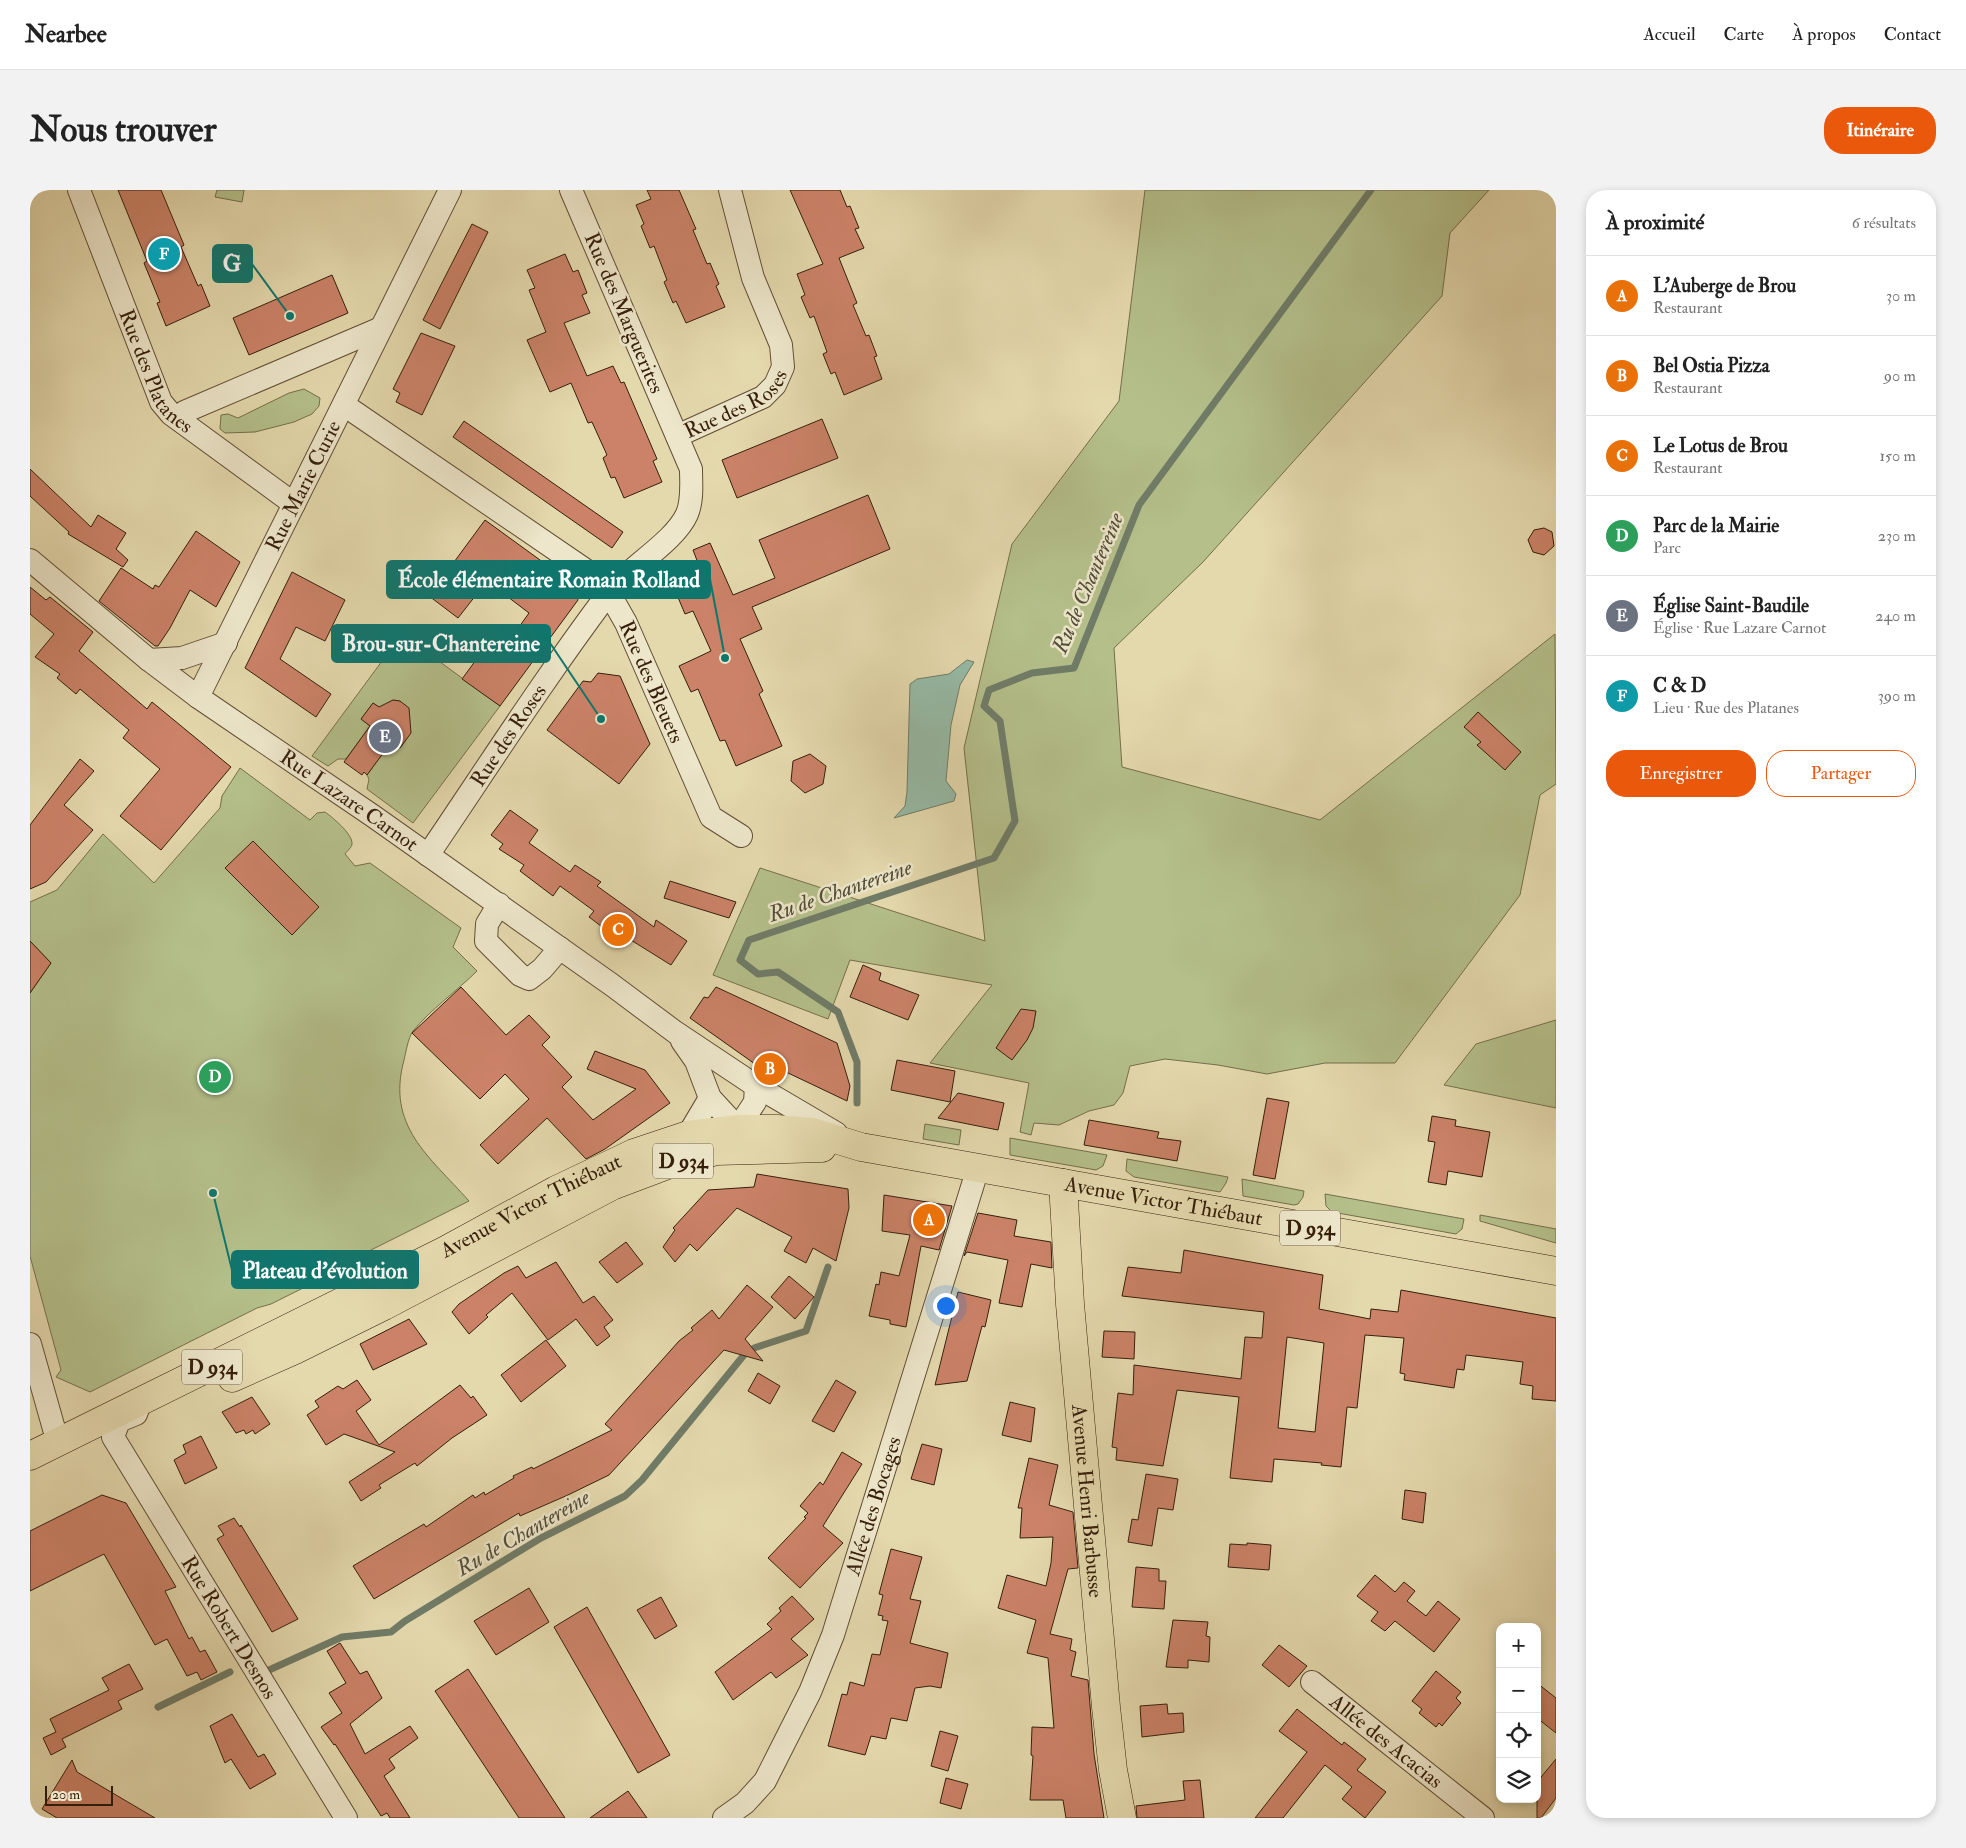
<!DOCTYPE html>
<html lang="fr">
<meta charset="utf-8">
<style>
body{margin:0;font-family:"IM FELL Double Pica",serif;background:#f2f2f2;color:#222}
.controls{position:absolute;right:15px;bottom:15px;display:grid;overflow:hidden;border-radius:10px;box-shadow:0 2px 8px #0003}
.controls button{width:45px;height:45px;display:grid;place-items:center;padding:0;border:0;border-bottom:1px solid #e0e0e0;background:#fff;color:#222;font:25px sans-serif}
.scale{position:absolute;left:15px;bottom:12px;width:68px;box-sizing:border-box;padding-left:5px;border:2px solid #361f0b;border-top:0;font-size:14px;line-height:18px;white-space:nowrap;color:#361f0b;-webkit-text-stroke:4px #ede6ca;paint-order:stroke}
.you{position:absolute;left:915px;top:1115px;width:18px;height:18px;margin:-12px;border:4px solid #fff;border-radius:50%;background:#1a73e8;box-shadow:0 0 0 8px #1a73e833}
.badge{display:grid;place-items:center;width:32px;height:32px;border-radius:50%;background:#ea580c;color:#fff;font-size:16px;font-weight:700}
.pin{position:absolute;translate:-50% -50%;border:2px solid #fff;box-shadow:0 1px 5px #0006}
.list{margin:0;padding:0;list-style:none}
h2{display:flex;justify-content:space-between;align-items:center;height:65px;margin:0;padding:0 20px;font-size:21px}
h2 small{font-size:16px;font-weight:400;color:#767676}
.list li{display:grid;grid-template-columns:32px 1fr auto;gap:15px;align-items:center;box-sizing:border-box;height:80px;padding:0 20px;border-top:1px solid #e0e0e0}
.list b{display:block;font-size:19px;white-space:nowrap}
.list p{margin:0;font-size:16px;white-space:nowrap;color:#767676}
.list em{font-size:16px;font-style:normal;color:#767676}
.actions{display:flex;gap:10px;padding:15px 20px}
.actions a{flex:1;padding:11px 0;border:1px solid #ea580c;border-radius:20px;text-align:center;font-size:18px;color:#ea580c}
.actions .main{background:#ea580c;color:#fff}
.icon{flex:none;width:28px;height:28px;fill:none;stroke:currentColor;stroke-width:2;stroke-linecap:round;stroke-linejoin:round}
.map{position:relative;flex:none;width:1526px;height:1628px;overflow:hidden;border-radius:20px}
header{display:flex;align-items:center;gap:30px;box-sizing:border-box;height:70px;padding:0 25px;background:#fff;border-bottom:1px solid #e0e0e0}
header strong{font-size:24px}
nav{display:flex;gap:28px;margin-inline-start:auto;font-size:18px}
.intro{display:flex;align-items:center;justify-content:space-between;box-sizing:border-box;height:120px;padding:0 30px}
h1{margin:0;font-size:35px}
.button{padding:12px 22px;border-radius:20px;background:#ea580c;color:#fff;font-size:18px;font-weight:700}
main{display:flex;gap:30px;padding:0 30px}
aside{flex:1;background:#fff;border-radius:20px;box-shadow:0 2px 8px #0003}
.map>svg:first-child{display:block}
.green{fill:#b4bf8a;stroke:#756f4a}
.water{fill:#96baa6;stroke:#707c68}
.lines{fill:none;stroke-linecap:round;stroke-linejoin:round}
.stream{stroke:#707c68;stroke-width:7}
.building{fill:#cb8268;stroke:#361f0b;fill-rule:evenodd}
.minor-casing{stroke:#624e34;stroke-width:24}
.major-casing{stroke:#361f0b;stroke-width:29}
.minor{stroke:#ede6ca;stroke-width:22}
.major{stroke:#e4d9ad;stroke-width:28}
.labels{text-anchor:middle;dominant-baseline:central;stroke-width:5;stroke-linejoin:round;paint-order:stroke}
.shield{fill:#ede6ca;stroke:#6d5b44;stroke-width:1}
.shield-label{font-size:20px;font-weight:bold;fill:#361f0b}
.street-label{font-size:21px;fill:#361f0b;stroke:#ede6ca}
.water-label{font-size:22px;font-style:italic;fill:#534e3a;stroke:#ede6ca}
.leader{fill:none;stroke:#0f766e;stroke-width:2}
.callout-dot{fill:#0f766e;stroke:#ede6ca;stroke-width:2}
.callout{fill:#0f766e;stroke:#0f766e;stroke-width:2}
.callout-label{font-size:22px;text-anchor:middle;font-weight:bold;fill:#fff}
</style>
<header>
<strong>Nearbee</strong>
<nav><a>Accueil</a><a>Carte</a><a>À propos</a><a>Contact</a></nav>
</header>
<div class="intro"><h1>Nous trouver</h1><a class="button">Itinéraire</a></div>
<main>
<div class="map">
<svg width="1526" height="1628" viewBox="0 0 1526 1628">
<rect width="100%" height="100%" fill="#e4d9ad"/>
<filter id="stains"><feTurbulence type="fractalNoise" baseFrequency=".004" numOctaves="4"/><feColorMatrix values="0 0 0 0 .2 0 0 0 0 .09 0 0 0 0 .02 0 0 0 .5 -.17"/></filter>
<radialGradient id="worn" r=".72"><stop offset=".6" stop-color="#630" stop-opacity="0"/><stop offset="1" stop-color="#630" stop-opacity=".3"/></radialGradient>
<path class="green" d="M187 0H214L212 12 185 7Z
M1115 0H1459L1420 43 1412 106 1173 372 1084 458 1092 577 1290 630 1525 444 1526 594 1510 605 1490 705 1365 873H1295L1237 884 1188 875 1135 869 1100 876 1093 903 1084 915 1059 921 1029 935 1004 933 1001 945 990 942 999 893 900 873 962 795 820 770 798 829 683 785 730 678 955 751 934 558 982 354 1089 211Z
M274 199 290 208 289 216 282 224 264 232 225 242 195 243 190 239 191 225 198 224 208 228 259 203Z
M372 444 470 516 383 633 337 599 339 589 337 585 362 551 371 557 381 542 374 537 370 511 363 510 352 519 343 513 331 529 340 536 316 569H308L298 576 282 566Z
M210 578 280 630 287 623 295 622C302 627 323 644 322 654 322 657 317 661 315 664L325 676 340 673 431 738 423 757 447 781C428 800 399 821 383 841 378 848 376 862 374 870 356 936 399 966 439 1011L283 1089 281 1094 241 1114 227 1118 60 1202 26 1187 31 1180 0 1066V803L21 773 0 751V712L27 700 73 644 124 693 190 618 192 606Z
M1526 830V918L1414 895 1446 854Z
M895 934 931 940 929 955 893 949Z
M980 948 1077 965 1073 976 1066 980 980 965Z
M1097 969 1198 987 1196 993 1190 1002 1104 987 1096 981Z
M1212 989 1274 1001 1273 1007 1268 1014 1264 1015 1213 1006Z
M1295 1004 1434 1029 1432 1039 1426 1044 1302 1022 1296 1016Z
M1450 1025 1526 1039V1053L1450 1031Z"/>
<path class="water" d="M937 470 944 472 930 495 921 535 916 591 926 604 924 611 864 628 875 616 877 602 880 494 887 489 919 484Z"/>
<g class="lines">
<path class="stream" d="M827 913V872L808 822 748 782 728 784 710 770 719 750 964 668 985 631 970 531 954 516 959 500 1002 483 1044 478 1109 315 1341 0
M724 1158 776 1141 798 1077
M239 1480 312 1447 361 1442 375 1431 511 1348 595 1306 612 1290 714 1165
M128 1517 200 1482"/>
</g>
<path class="building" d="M88 0H131L154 55 151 57 168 96 171 94 180 116 136 136 127 113 130 112 114 73 117 71Z
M617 0H649L666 39 663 40 677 74 680 73 689 94 686 96 695 117 656 133 646 111 643 113 634 92 637 90 624 56 620 58 611 36 614 34 606 15 621 9Z
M760 0H810L817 17 820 16 829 38 825 39 834 58 809 68 827 113 823 115 836 146 839 145 847 166 844 167 852 189 814 205 805 182 801 184 793 164 797 162 784 126 780 128 771 107 775 105 767 84 793 74Z
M442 34 458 42 410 139 393 130Z
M535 64 543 82 548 80 557 103 552 105 560 123 534 133 557 186 583 176 591 193 594 192 627 269 623 271 632 292 594 308 585 287 581 288 573 268 577 265 562 232 558 233 541 193 520 202 497 150 516 142 499 100 505 98 497 80Z
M302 85 318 123 219 165 203 128Z
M391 143 425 156 392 225 366 212 370 203 363 199Z
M792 229 808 268 707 308 692 270Z
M434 231 593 342 582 358 423 247Z
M0 279 61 337 68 325 96 343 86 359 98 370 93 377 38 344 39 342 0 306Z
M838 305 860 359 722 417 732 439 710 449 733 501 729 504 752 556 706 576 695 550 690 551 668 499 661 502 649 476 681 461 663 421 655 424 639 386 668 373 663 360 680 353 703 405 745 388 729 350Z
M455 330 543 394 548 410 470 516 432 489 454 459 467 468 499 423 457 391 428 428 399 406Z
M1514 338 1522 342 1524 356 1514 365 1503 362 1498 350 1504 340Z
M166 341 210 372 186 417 160 400 140 438 128 456H125L69 411 91 378 123 399 125 395 129 397Z
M262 382 315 410 295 451 266 437 250 469 301 504 286 527 215 478Z
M0 397 16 410 20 407 63 442 49 461 117 519 122 512 201 577 131 660 90 626 130 579 93 548 99 540 50 499 46 504 27 488 30 484 5 467 24 444 0 424Z
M568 483 590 486 620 554 589 594 517 540 553 491 561 492Z
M363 510 370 511 379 518 381 543 370 558 362 551 337 585 334 582 332 585 314 572 340 536 331 529 343 513 349 517Z
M1448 522 1491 562 1475 580 1447 555 1451 552 1434 537Z
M780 564 796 576 793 594 775 603 761 591 763 571Z
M50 569 64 581 34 615 63 640 16 692 0 699V635Z
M480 620 508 640 499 653 540 682 545 675 571 692 567 696 624 737 626 730 657 751 641 775 596 747 592 752 559 727 564 721 530 696 523 706 490 681 494 675 469 659 473 654 461 645Z
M223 651 289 717 262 745 195 678Z
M640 691 706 712 699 728 634 708Z
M0 751 21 773 0 803Z
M833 775 851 783 849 790 889 805 878 830 820 807Z
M431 797 476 845 499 825 520 847 512 855 542 887 532 897 563 930 606 899 557 879 565 861 615 880 640 913 575 959 556 969 517 928 468 974 450 955 499 909 475 884 450 909 382 843Z
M686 797 807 853 820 896 817 911 756 882 749 891 660 828 674 807 678 808Z
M991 819 1006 821 1003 838 997 850 982 870 966 858Z
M867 870 925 881 920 912 861 900Z
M928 903 974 913 968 940 908 928Z
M1237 908 1259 912 1245 989 1223 985Z
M1402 926 1426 930 1425 936 1460 942 1452 987 1418 981 1416 995 1398 992 1405 952 1398 951Z
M1059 930 1129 942 1127 948 1151 951 1147 971 1054 955Z
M727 984 818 999 819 1018 806 1071 783 1058 776 1073 754 1061 762 1047 707 1018 667 1061 660 1054 645 1072 633 1057 645 1040 643 1038 678 1000 724 997Z
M854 1005 922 1016 909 1060 891 1056 876 1137 860 1134V1130L839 1126 846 1094 849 1095 851 1082 869 1086 880 1045 852 1041Z
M948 1023 987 1030 984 1046 1021 1052 1022 1078 1001 1074 992 1117 969 1113 978 1070 937 1062 934 1066Z
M596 1052 613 1074 587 1093 569 1072Z
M1154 1060 1293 1085 1289 1119 1340 1129 1341 1119 1368 1122 1371 1100 1526 1128V1211L1502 1209 1503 1196 1490 1194 1493 1172 1436 1165 1434 1180 1427 1179 1424 1198 1374 1190 1375 1184 1370 1183 1374 1148 1335 1145 1327 1218 1317 1217 1311 1277 1291 1275 1292 1273 1244 1269 1242 1292 1200 1288 1209 1207 1147 1200 1133 1276 1086 1270 1087 1258 1082 1257 1088 1203 1103 1205 1104 1175 1211 1189 1215 1147 1232 1148 1234 1122 1092 1106 1098 1077 1151 1083ZM1257 1147 1294 1153 1285 1242 1248 1238Z
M526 1072 553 1113 564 1106 583 1130 574 1137 580 1146 567 1156 546 1129 518 1150 482 1103 456 1125 458 1127 439 1144 422 1122 429 1114 474 1083 488 1076 496 1088Z
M759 1086 784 1107 765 1129 741 1107Z
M717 1095 743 1117 715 1149 733 1171 694 1160 579 1285 538 1305 490 1326 489 1323 344 1409 323 1376 394 1334 396 1337 443 1305 445 1308 454 1302 455 1305 484 1288 483 1286 502 1277 503 1279 582 1240 575 1234 649 1151 663 1140 661 1138 682 1120 689 1129Z
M928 1102 961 1110 955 1137 952 1136 937 1191 905 1195Z
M379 1129 397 1154 343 1180 330 1154Z
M1074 1141 1105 1142 1104 1169 1072 1167Z
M516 1150 536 1176 491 1212 471 1185Z
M728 1183 750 1196 740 1214 718 1201Z
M327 1190 341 1210 326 1221 349 1255 430 1195 441 1208 443 1206 457 1225 422 1248 387 1276 385 1273 349 1295 351 1298 331 1311 319 1292 365 1262 314 1244 296 1255 277 1225 289 1217 285 1211 308 1196 313 1199Z
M806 1190 826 1202 804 1242 782 1231Z
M222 1207 240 1234 225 1244 223 1240 216 1244 214 1240 206 1243 192 1222Z
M980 1212 1005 1218 1001 1252 972 1245Z
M171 1246 187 1278 155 1294 144 1270 156 1263 153 1255Z
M892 1254 912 1259 904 1295 881 1289Z
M812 1262 832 1274 793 1336 813 1353 770 1398 738 1368 776 1328 774 1327 778 1323 770 1316 790 1292 793 1295Z
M999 1268 1028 1275 1019 1315 1043 1322 1048 1378 1038 1379 1020 1444 1042 1449 1040 1460 1046 1462 1041 1486 1058 1490 1064 1564 1074 1628H1036L1033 1610H1000L1003 1566 1001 1565 1002 1537 1024 1538 1018 1468 997 1463 1006 1430 968 1418 977 1385 1016 1396 1021 1373 1023 1347 990 1348 992 1318H988Z
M1116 1284 1148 1289 1143 1320 1128 1318 1122 1356 1098 1352 1102 1329 1108 1330Z
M1375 1300 1396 1303 1393 1333 1372 1329Z
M72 1305 96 1313 146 1397 135 1401 159 1449 162 1447 170 1462 175 1460 187 1482 171 1490 167 1482 157 1486 137 1449 125 1455 74 1364 0 1401V1341Z
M204 1328 210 1337 211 1335 268 1429 242 1442 187 1349 194 1345 188 1336Z
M1217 1353 1241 1355 1239 1380 1198 1377 1200 1354 1217 1355Z
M861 1359 892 1367 880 1409 891 1411 880 1453 918 1463 911 1498 900 1496 885 1498 877 1531 861 1528 856 1549 841 1546 835 1565 798 1556 812 1504 817 1505 820 1492 834 1496 842 1464 850 1465 858 1431 852 1430 853 1426 848 1425 853 1405 849 1404Z
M1106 1377 1129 1379V1391H1136L1134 1419 1102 1417Z
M1345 1385 1365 1402 1374 1392 1385 1401 1377 1411 1396 1426 1408 1411 1430 1429 1404 1462 1365 1431 1355 1441 1341 1431 1348 1422 1327 1406Z
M499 1398 519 1432 466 1465 444 1431Z
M762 1406 784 1429 761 1449 778 1465 746 1488 741 1482 703 1510 685 1482 742 1439 737 1434 751 1421 749 1418Z
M631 1407 647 1436 625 1449 607 1420Z
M557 1417 640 1565 608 1583 524 1437Z
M1143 1430 1178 1432 1176 1446 1180 1447 1179 1472 1158 1470V1478L1136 1477Z
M310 1453 330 1484 337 1481 352 1508 320 1534 335 1564 380 1536 388 1548 359 1569 365 1578 354 1586 380 1628H360L357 1623 351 1626 305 1554 304 1555 291 1537 312 1523 299 1503 316 1493 297 1461Z
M1249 1455 1277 1476 1259 1497 1232 1475Z
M99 1474 113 1499 88 1511 92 1519 32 1549 36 1557 21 1565 13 1548 26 1542 20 1529 79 1500 72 1488Z
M438 1479 535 1628H489L405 1501Z
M1406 1481 1431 1502 1426 1508 1431 1513 1412 1536 1409 1533 1406 1537 1389 1523 1392 1519 1382 1511Z
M1507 1493 1526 1508V1543L1507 1528Z
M1137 1514 1138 1524 1153 1523 1154 1542 1112 1547 1110 1516Z
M1267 1519 1312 1555 1314 1552 1336 1569 1327 1580 1356 1602 1335 1628 1312 1609 1322 1597 1295 1575 1253 1628H1225L1277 1562 1249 1541Z
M202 1524 228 1567 234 1564 246 1584 220 1599 201 1569 195 1573 180 1536Z
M910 1541 928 1546 918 1581 901 1576Z
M1526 1569V1608L1511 1628H1507V1592Z
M42 1570 47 1582 125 1628H27L12 1619Z
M916 1588 938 1594 931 1619 910 1613Z
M1170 1590 1174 1628H1107L1106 1616 1155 1610 1153 1591Z
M598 1601 617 1628H560Z"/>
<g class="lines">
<defs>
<g id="minor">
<path id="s1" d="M49 0 131 212 141 224 264 314"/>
<path id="s2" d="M314 215 557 381 579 403 596 433 681 627 711 646"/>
<path d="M154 222 351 138"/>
<path id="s3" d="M647 246 733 207 745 195 753 177 751 155 723 88 700 0"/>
<path id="s4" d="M0 370 119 470 168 507 343 626 582 795 645 842 726 896 806 943"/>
<path d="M119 470 152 468 196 453"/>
<path id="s5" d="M168 507 420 0"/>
<path id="s6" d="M398 665C457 578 514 489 577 405 597 378 644 353 657 324 663 310 661 293 661 279L541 0"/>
<path d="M469 714 457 734 456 751 490 785 499 789 512 779 530 758"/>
<path d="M652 851 666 871 680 908 718 949"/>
<path d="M658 945 680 908"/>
<path d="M700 950 725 912 726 896"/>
<path d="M0 1154 28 1253"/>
<path id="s7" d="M108 1219 106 1224 89 1231 83 1247 316 1628"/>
<path id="s8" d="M1282 1492 1453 1628"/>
<path id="s9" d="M694 1628 715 1613 735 1591 780 1502 803 1445 948 978"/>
</g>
<g id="major">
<path id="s10" d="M1033 993 1040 1114 1076 1517 1083 1580 1092 1628"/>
<path d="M202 1188 265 1160 354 1116 582 996 643 973 686 961 792 958"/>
<path id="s11" d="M0 1266 414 1061 526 1000 604 963 658 945 708 939H747L782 942 831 957 1526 1081"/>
</g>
</defs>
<use href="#minor" class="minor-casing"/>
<use href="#major" class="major-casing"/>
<use href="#minor" class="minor"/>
<use href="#major" class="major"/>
</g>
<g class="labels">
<g class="shield">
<rect x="623" y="953.5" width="60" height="35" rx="4"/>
<rect x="1250" y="1020.5" width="60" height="35" rx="4"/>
<rect x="152" y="1159.5" width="60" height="35" rx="4"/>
</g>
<g class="shield-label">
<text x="653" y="971">D 934</text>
<text x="1280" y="1038">D 934</text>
<text x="182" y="1177">D 934</text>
</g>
<g class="street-label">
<text transform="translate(594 123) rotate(67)">Rue des Marguerites</text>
<text stroke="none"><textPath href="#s1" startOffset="198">Rue des Platanes</textPath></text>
<text stroke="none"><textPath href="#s3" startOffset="68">Rue des Roses</textPath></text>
<text stroke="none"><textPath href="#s5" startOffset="236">Rue Marie Curie</textPath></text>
<text stroke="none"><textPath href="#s2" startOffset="424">Rue des Bleuets</textPath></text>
<text stroke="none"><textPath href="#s6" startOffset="144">Rue des Roses</textPath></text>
<text stroke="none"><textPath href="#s4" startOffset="400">Rue Lazare Carnot</textPath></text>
<text stroke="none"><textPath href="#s11" startOffset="1216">Avenue Victor Thiébaut</textPath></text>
<text stroke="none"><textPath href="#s11" startOffset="560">Avenue Victor Thiébaut</textPath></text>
<text stroke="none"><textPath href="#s10" startOffset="319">Avenue Henri Barbusse</textPath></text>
<text stroke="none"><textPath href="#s9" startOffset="352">Allée des Bocages</textPath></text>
<text stroke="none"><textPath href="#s7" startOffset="264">Rue Robert Desnos</textPath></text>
<text stroke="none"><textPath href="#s8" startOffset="95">Allée des Acacias</textPath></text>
</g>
<g class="water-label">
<text transform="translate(1058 393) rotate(-67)">Ru de Chantereine</text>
<text transform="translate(810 701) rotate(-19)">Ru de Chantereine</text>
<text transform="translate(493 1343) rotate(-30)">Ru de Chantereine</text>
</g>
</g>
<path class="leader" d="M260 126L222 74M695 468L680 389M571 529L520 453M183 1003L202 1080"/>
<g class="callout-dot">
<circle cx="260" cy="126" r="5"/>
<circle cx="695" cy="468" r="5"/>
<circle cx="571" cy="529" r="5"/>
<circle cx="183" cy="1003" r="5"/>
</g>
<g class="callout">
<rect x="183" y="55" width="39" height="37" rx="5"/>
<rect x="357" y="371" width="323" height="37" rx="5"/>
<rect x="302" y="435" width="218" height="37" rx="5"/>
<rect x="202" y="1061" width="186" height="37" rx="5"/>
</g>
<g class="callout-label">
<text x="202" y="81">G</text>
<text x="519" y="397">École élémentaire Romain Rolland</text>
<text x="411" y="461">Brou-sur-Chantereine</text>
<text x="295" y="1088">Plateau d’évolution</text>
</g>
<rect width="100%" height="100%" filter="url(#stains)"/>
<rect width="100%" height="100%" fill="url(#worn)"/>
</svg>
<div class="controls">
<button>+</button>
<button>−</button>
<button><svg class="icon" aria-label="locate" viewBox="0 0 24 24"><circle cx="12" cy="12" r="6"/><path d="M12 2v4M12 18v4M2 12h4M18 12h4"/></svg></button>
<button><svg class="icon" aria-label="layers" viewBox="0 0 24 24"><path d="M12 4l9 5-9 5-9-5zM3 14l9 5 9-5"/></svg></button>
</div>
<div class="scale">20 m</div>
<div class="you"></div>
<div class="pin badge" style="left:899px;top:1030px;background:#e8710a">A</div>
<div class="pin badge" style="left:740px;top:879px;background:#e8710a">B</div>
<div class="pin badge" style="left:588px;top:740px;background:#e8710a">C</div>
<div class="pin badge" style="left:185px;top:887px;background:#2e9e5b">D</div>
<div class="pin badge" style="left:355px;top:547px;background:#6b7280">E</div>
<div class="pin badge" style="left:134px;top:64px;background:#0f9aa8">F</div>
</div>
<aside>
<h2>À proximité<small>6 résultats</small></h2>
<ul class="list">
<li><span class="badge" style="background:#e8710a">A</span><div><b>L'Auberge de Brou</b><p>Restaurant</p></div><em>30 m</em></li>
<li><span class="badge" style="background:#e8710a">B</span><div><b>Bel Ostia Pizza</b><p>Restaurant</p></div><em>90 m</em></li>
<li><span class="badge" style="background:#e8710a">C</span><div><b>Le Lotus de Brou</b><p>Restaurant</p></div><em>150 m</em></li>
<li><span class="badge" style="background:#2e9e5b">D</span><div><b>Parc de la Mairie</b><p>Parc</p></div><em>230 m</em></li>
<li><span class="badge" style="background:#6b7280">E</span><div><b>Église Saint-Baudile</b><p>Église · Rue Lazare Carnot</p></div><em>240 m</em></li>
<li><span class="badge" style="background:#0f9aa8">F</span><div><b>C &amp; D</b><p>Lieu · Rue des Platanes</p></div><em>390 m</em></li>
</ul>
<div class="actions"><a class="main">Enregistrer</a><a>Partager</a></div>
</aside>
</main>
